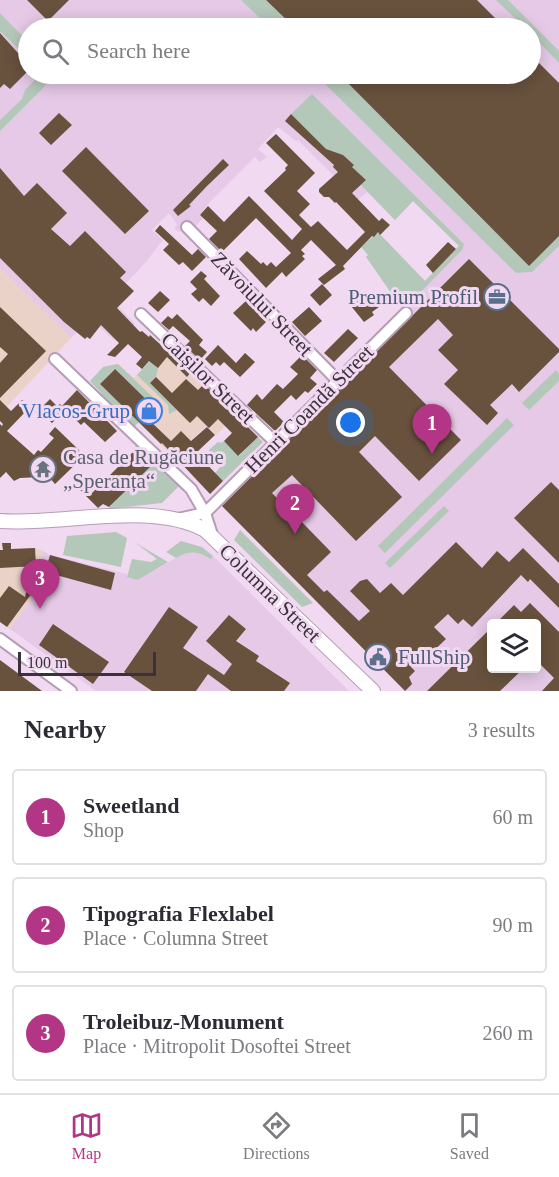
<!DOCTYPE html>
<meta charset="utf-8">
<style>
body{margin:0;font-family:"Times New Roman",serif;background:#f2f2f3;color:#2b2b33}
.controls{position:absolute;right:18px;bottom:18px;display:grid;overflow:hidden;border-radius:6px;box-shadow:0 3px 15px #0003}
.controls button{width:54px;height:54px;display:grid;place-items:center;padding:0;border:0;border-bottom:2px solid #e1e1e2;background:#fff;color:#2b2b33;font:30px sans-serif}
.scale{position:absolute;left:18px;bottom:15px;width:138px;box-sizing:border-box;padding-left:6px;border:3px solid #3a313a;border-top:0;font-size:16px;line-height:21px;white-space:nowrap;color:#3a313a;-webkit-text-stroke:4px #f1d9f2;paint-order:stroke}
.you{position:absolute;left:351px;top:423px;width:21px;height:21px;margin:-15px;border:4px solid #fff;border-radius:50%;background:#1a73e8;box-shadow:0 0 0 9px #1a73e833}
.badge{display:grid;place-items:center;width:39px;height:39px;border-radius:50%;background:#b33686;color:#fff;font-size:20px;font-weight:700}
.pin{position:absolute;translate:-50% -50px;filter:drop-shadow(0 2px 3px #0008)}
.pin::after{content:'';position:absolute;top:32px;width:21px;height:18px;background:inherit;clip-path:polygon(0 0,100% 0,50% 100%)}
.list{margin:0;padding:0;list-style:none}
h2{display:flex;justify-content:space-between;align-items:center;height:78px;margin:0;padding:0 24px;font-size:26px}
h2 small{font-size:20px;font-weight:400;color:#7c7c81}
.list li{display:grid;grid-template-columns:39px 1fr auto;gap:18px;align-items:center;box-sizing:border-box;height:96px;margin:0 12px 12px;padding:0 12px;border:2px solid #e1e1e2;border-radius:6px}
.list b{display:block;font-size:22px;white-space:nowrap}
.list p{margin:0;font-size:20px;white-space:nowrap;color:#7c7c81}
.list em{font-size:20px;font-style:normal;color:#7c7c81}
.icon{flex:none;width:33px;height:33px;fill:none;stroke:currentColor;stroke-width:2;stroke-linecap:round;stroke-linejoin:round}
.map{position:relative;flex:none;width:559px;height:691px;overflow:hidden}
.search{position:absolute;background:#fff;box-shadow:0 3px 15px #0003;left:18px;right:18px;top:18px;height:66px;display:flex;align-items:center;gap:15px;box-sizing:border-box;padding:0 21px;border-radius:33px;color:#7c7c81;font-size:22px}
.sheet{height:402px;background:#fff}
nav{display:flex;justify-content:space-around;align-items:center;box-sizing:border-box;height:84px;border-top:2px solid #e1e1e2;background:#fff;font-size:16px;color:#7c7c81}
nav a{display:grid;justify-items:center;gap:3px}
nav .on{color:#b33686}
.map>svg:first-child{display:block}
.commercial{fill:#ead2c8}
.built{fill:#e5c9e6;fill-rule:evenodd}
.green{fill:#b4c8b9}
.building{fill:#68523e}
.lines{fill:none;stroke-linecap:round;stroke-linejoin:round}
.minor-casing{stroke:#b49db5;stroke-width:14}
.major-casing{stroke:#b49db5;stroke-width:16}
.minor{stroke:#fff;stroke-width:10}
.major{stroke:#fff;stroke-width:14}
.labels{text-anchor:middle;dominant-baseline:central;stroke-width:6;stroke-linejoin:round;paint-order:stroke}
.service-label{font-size:21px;fill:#4e5e75;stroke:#f1d9f2;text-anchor:end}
.street-label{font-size:21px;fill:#3a313a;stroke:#f1d9f2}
.shop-label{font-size:21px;fill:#366cbe;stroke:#f1d9f2;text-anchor:end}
.worship-label{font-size:21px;fill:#5b616d;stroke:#f1d9f2;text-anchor:start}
</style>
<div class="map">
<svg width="559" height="691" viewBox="0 0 559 691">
<rect width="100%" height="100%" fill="#f1d9f2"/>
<path class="commercial" d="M0 268 71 338 0 414Z
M164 345 238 414 216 435 207 426 172 456 100 384 103 367 110 365 118 364 134 378Z
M2 543H11V549L35 548 43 551 38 590 10 629 0 622V550H3Z"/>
<path class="built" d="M0 0H559V691H406L221 505 410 318 382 280 403 259 425 281 459 246 413 201 395 220 367 192 358 200 298 140 296 141 278 127 258 149 267 157 260 162 255 157 207 205 200 215 203 218 196 226 178 232 174 228 177 225 174 220 169 213 152 230 163 240 146 262 111 299 135 324 115 341 90 318 71 338 0 268ZM28 28H530V74H28ZM492 624H536V668H492Z
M43 551 50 555 127 574V576L138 580 186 552 200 553 211 558 213 556 349 691H96L10 629 38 590Z"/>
<path class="green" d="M241 0H266L295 28H270Z
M496 0H508L559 51V63L531 34 530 28H525Z
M0 13 28 42 20 50 0 31Z
M41 74H52L57 77H54L0 131V120L22 99 25 90Z
M315 74H339L529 265 559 236V246L532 272 516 273Z
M312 94 464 244 462 250 403 310 366 257 368 255 361 247 378 232 425 281 459 246 413 201 395 220 361 185 366 180 352 167 353 164 343 155 326 149 291 114Z
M164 345 171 352 164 347 151 362 158 368 156 377 150 383 177 410 169 414 168 405 137 375Z
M118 364 160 404 163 411 161 414 114 369 100 384 139 422 133 428 90 381 103 367Z
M556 370 559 374V381L529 410 522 403Z
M507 418 514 425 385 553 378 546Z
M258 437 263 442 223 481 215 473 221 466 209 453V450L218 442 221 443 224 441 239 456Z
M137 444 180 485 162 503 108 509 132 483 137 486 140 482 137 479 152 465 134 448Z
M444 506 449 511 390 568 385 563Z
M240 530 313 603 302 607 234 540Z
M116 532 127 538 121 567 63 555 67 536Z
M181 541 202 547 213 556 211 559C199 551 189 550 176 558L166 552Z
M134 542 168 562 138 580 127 577 132 559 151 562 157 559Z"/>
<path class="building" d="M27 0H69L48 21Z
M266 0H477L505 28H295Z
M0 33 18 53 20 50 28 59V71L10 89 4 84 0 88Z
M531 55 559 83V236L529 266 339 74H531Z
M59 113 72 125 51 145 39 133Z
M291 114 326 149 343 155 354 165 352 167 366 180 352 193 379 221 382 218 390 225 380 235 378 232 374 237 372 236 343 266 345 269 324 285 318 279 336 265 311 240 301 250 305 254 302 256 305 259 286 277 282 272 266 288 239 259 247 251 261 264 263 262 267 266 271 262 276 267 291 253 256 218 222 252 209 239 217 231 200 215 208 206 224 222 249 196 292 240 302 229 264 191 286 170 285 168 288 165 266 143 276 134 315 173 297 191 310 204 299 215 311 227 318 221 347 250 365 232 336 202 335 203 329 197H324L319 192V189L338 172 333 167 334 165 285 121Z
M86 147 149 211 125 234 62 171Z
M223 159 229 165 207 186 189 205 191 206 178 216 173 210Z
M0 168 24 196 37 183 67 213 51 229 70 246 85 231 126 272 120 278 134 291 117 308 140 332 142 331 149 337 150 335 191 372 187 377 167 357 158 368 149 361 142 369 136 364 142 357 128 344 115 357 107 355 119 343 101 325 90 339 87 337 85 339 64 322 0 258Z
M160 225 192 255 198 249 206 257 192 271 183 262 179 265 163 250 169 244 155 231Z
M448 242 456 249 433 273 426 265Z
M469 259 559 349V352L519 392 512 384 490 405 498 413 487 425 444 384 458 370 438 350 453 335 438 319 389 367 461 440 419 481 375 436 359 452 402 497 356 541 292 475 272 493 285 506 289 502 300 513 296 516 331 552 307 575 324 592 327 590 359 621 370 611 350 591 360 581 367 579 380 593 391 583 403 595 456 542 482 568 497 551 509 562 523 548 559 584V608L530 579 528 582 521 575 472 627 463 619 458 624 448 614 434 627 446 639 425 659 422 655 411 667 415 671 409 677 412 684 405 691 222 506Z
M201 271 207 276 204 279 220 296 211 306 203 298 199 302 191 294 197 289 190 282Z
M322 284 332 295 320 306 310 295Z
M160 291 170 300 158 312 148 303Z
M369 292 379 307 372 312 374 315 364 322 351 306Z
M247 300 264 316 263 318 266 322 256 332 253 328 251 331 233 313Z
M0 307 46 351 0 398V363L8 354 0 347Z
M309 307 322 321 305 336 292 322Z
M177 314 203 340 199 345 207 352 200 360 185 346 190 341 173 326 169 330 161 323 168 316 172 319Z
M348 329 358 338 334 362 324 353Z
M218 345 236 363 245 353 255 362 240 377 224 362 220 366 216 362 212 366 205 359Z
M302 355 317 370 310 378 317 384 308 393 305 391 296 400 291 395 274 412 284 422 275 431 247 405 257 394 262 400 277 384 283 389 298 374 290 367Z
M115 369 158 411 149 420 171 441 181 431 191 441 207 427 215 435 196 453 223 481 210 494 162 443 161 444 100 384Z
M156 377 172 393 186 379 198 390 204 384 258 437 238 456 224 441 232 433 218 419 209 428 197 416 190 423 150 383Z
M77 390 117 431 105 442 84 422 81 425 62 406Z
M50 399 57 406 60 404 65 410 52 423 39 410Z
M0 400 11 411 22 400 30 407 7 431 34 455 38 450 41 452 54 438 49 434 55 427 79 450 81 459 55 484 48 476 44 480 40 477 20 478 14 481 6 472 0 478V424L2 426 3 424 0 421Z
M136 449 152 465 109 507 103 504 98 508 79 489 77 478 87 477 89 496Z
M551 482 559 490V563L514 518Z
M2 543H11V549L35 548 36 566 0 568V550H3Z
M50 555 115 573 111 590 45 572Z
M29 579 37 581 34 594 32 593 7 627 0 622V598L9 586 25 597Z
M530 603 559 632V691H542L554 678 537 661V624H495L514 605 521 612Z
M169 607 198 627 183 648 224 675 232 664 206 641 229 615 246 629 236 641 259 656 256 661 290 683 284 691H231L208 674 196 691H152L124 672Z
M53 624 109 662 93 684 39 645Z
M492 627V669H523L500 691H427Z
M0 660 42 691H0Z"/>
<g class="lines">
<defs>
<path id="minor" d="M187 227 337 380
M141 314 275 442
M55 359 191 489 205 513 213 538
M178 519 205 513 406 313
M0 639 71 691"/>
<path id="major" d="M0 521C61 526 151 500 205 530L373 691"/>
</defs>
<use href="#minor" class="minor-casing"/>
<use href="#major" class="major-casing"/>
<use href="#minor" class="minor"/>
<use href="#major" class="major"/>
</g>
<defs>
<symbol id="office-ring" viewBox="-11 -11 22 22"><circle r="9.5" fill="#f1d9f2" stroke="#5c6f8a" stroke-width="1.5"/><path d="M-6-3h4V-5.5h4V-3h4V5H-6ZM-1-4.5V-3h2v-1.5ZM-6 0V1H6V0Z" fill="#5c6f8a"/></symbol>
<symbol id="shop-ring" viewBox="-11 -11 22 22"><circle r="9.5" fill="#f1d9f2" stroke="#3f7fe0" stroke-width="1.5"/><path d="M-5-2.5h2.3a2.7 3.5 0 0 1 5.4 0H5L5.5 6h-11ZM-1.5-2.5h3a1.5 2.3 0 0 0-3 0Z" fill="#3f7fe0"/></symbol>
<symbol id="temple-ring" viewBox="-11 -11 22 22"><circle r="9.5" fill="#f1d9f2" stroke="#6b7280" stroke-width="1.5"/><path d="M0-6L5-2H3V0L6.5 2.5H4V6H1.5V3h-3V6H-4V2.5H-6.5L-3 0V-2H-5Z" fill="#6b7280"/></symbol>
<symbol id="civic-ring" viewBox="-11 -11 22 22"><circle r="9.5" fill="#f1d9f2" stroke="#5c6f8a" stroke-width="1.5"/><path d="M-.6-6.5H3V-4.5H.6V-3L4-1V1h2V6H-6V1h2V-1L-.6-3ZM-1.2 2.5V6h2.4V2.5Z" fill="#5c6f8a"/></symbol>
</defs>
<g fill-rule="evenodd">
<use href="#office-ring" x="482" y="282" width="30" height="30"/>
<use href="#shop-ring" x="134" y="396" width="30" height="30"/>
<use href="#temple-ring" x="28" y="454" width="30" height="30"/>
<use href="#civic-ring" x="363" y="642" width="30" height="30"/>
</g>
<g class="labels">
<g class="service-label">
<text x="478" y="297">Premium Profil</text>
<text x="398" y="657" text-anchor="start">FullShip</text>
</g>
<g class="street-label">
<text transform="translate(262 304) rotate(46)">Zăvoiului Street</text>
<text transform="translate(208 378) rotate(44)">Caișilor Street</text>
<text transform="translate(309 409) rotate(-45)">Henri Coandă Street</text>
<text transform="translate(270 593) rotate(44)">Columna Street</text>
</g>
<g class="shop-label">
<text x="130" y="411">Vlacos-Grup</text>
</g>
<g class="worship-label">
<text x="63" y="457">Casa de Rugăciune<tspan x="63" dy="24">„Speranța“</tspan></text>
</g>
</g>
</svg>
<div class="controls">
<button><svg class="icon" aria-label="layers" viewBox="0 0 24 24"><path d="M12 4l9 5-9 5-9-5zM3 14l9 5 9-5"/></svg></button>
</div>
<div class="scale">100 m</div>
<div class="you"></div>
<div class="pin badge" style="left:432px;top:454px">1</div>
<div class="pin badge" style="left:295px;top:534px">2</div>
<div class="pin badge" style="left:40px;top:609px">3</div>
<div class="search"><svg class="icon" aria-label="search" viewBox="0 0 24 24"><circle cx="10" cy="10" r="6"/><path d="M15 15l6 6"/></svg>Search here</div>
</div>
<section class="sheet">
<h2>Nearby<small>3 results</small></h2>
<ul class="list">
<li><span class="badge">1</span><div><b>Sweetland</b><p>Shop</p></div><em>60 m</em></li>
<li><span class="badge">2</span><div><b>Tipografia Flexlabel</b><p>Place · Columna Street</p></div><em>90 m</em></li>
<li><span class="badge">3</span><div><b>Troleibuz-Monument</b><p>Place · Mitropolit Dosoftei Street</p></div><em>260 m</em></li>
</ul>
</section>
<nav>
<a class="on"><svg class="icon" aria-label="map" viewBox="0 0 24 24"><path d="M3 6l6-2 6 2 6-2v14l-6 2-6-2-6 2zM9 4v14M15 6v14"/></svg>Map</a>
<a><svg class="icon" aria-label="directions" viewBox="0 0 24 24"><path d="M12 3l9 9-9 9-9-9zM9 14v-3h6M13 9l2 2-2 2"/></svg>Directions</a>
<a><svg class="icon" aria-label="saved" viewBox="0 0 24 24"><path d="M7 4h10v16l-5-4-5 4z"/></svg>Saved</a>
</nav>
